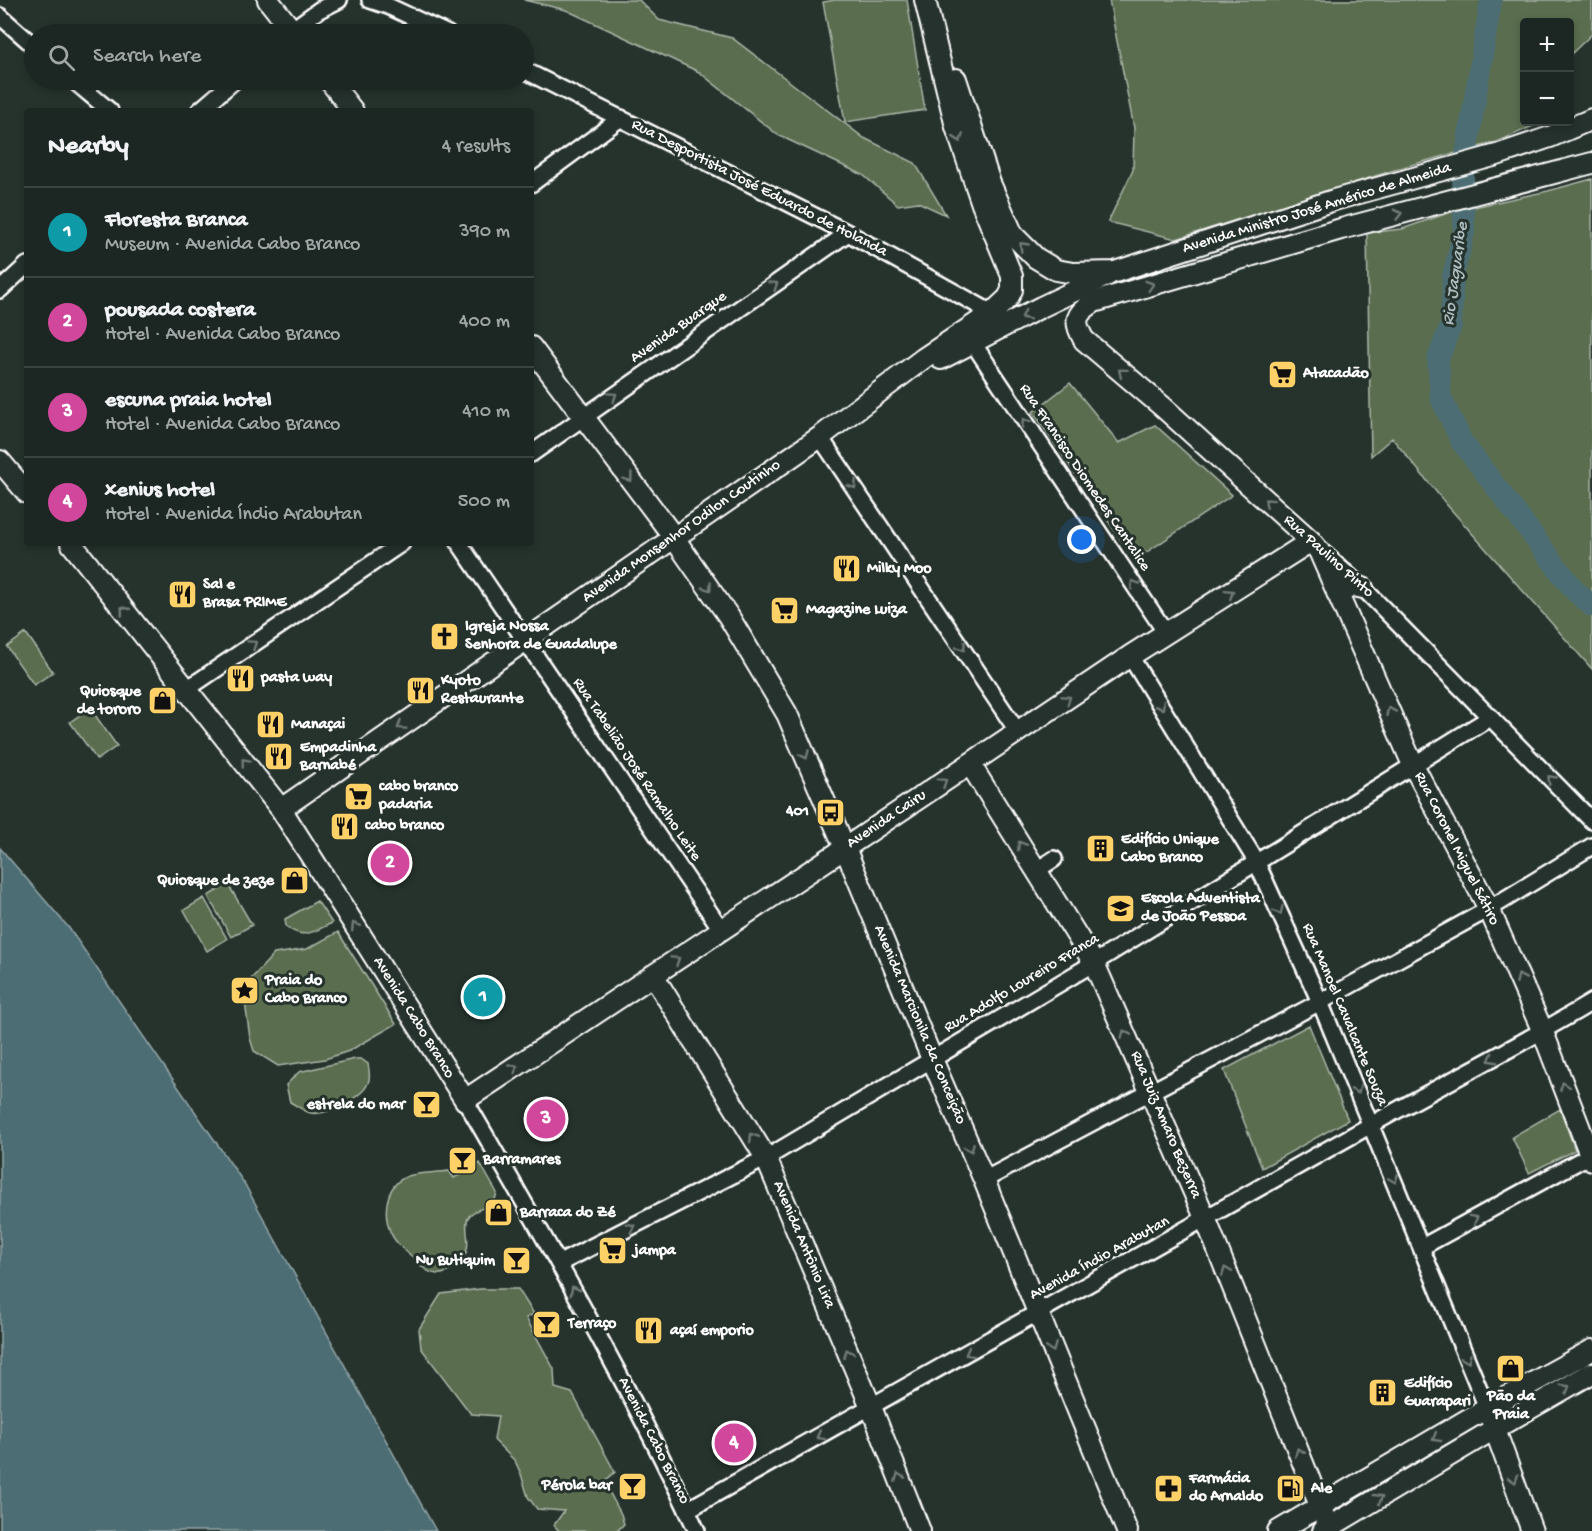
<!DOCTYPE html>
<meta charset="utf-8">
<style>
body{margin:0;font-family:"Gochi Hand",sans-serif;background:#252e2a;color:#f1f3f6}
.controls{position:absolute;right:18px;top:18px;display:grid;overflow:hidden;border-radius:6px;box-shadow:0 3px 9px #0003}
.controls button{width:54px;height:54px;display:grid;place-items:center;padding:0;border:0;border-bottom:2px solid #3a4340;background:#1c2622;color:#f1f3f6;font:30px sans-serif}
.you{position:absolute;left:1082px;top:540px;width:21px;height:21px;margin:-15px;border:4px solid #fff;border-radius:50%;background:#1a73e8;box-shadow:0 0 0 9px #1a73e833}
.badge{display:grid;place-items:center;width:39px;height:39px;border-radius:50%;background:#b45309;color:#fff;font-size:20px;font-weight:700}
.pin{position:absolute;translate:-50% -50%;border:3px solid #fff;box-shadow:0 2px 6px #0006}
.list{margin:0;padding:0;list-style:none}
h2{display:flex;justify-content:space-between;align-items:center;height:78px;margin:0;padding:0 24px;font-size:26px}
h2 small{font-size:20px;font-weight:400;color:#a0a5a5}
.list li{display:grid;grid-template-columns:39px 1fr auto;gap:18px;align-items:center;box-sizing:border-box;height:90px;padding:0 24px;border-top:2px solid #3a4340}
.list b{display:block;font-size:22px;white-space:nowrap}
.list p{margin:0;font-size:20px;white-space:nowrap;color:#a0a5a5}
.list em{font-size:20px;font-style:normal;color:#a0a5a5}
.icon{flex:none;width:33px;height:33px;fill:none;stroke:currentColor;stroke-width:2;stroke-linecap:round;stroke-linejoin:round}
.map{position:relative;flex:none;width:1592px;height:1531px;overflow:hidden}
.search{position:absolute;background:#1c2622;box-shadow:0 3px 9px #0003;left:24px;top:24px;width:510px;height:66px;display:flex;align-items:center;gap:15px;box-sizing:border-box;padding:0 21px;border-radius:33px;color:#a0a5a5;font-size:22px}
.panel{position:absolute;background:#1c2622;box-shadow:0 3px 9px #0003;left:24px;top:108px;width:510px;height:438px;border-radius:6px}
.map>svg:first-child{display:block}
.green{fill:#5a6d50;stroke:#acb6a8;stroke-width:1.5}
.water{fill:#4c6d73;stroke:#94a7ab;stroke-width:1.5}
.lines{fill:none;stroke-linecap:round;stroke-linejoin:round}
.river{stroke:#4c6d73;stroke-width:22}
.minor-casing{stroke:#fff;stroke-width:20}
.major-casing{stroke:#fff;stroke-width:24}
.minor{stroke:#26332d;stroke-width:15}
.major{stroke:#26332d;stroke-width:20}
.oneway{stroke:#727a76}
.labels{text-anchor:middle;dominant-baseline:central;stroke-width:6;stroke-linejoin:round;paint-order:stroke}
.street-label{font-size:16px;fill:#fff;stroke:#26332d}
.poi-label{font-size:16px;font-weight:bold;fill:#fff;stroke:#26332d;text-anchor:start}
.water-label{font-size:18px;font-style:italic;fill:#aebdc0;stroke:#26332d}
</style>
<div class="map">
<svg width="1592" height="1531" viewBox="0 0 1592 1531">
<rect width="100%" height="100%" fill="#26332d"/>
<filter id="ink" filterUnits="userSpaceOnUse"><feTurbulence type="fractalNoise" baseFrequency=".0167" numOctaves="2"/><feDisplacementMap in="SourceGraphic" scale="12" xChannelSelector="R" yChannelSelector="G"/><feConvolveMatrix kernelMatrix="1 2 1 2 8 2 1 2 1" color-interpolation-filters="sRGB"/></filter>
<g filter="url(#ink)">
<path class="green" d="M524 0H639L659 20 732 38 864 138 915 163 946 215 918 202 898 205 863 175 778 135 699 72 566 10Z
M835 0H907L925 110 845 122 823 2Z
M1109 0H1592V34L1570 55V22H1524V122H1542L1497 142 1407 166 1176 239 1108 222 1133 170 1134 128Z
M1592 179V669L1447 505 1392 438 1371 456 1367 233 1402 229 1451 212 1548 191Z
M1070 383 1119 443 1155 425 1232 495 1135 560 1033 412Z
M26 633 53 672 34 685 7 647Z
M90 708 117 746 97 760 70 722Z
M228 884 252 925 231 937 208 896Z
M204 898 227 939 207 951 184 910Z
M317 901 332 923C315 931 302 941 286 926L285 919Z
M338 932 396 1024 349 1051 325 1059 278 1066 254 1051 250 1038 245 1002 251 979 274 954 307 949Z
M1309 1025 1348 1120 1262 1168 1224 1070Z
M355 1059H361L368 1064C369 1071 371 1076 368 1083 363 1097 326 1116 311 1113 304 1112 296 1105 290 1102L286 1085 299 1072Z
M1560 1109 1575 1150 1529 1173 1512 1137Z
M480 1163 497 1193 493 1206C448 1213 477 1234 464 1258 462 1261 457 1264 454 1267 449 1271 444 1275 437 1274 427 1273 421 1266 415 1259 408 1253 400 1247 395 1240 381 1221 383 1185 408 1176 420 1172 437 1173 449 1171L454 1178Z
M480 1289H518L534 1314 526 1318 554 1369 555 1388 572 1393 615 1472 604 1482 621 1514 624 1524 617 1531H559L554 1525 564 1511 537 1509 528 1497 521 1474 515 1461 494 1440 498 1416 471 1414 421 1348 419 1329 441 1294Z"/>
<path class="water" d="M0 848 69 928 244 1183 436 1531H0Z"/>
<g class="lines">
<path class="river" d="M1491 0 1463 173 1464 232 1453 276 1451 325 1438 359 1441 398 1462 442 1575 591 1592 606"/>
<defs>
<path id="minor" d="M370 0 388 6 448 34
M0 16 34 46
M286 34 319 10 339 0
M524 70 848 233 992 313
M73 80 110 111
M199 111 235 80
M531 184 621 118
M0 290 27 265
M973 343 1166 633
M820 437 1018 732
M531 454 848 233
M459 543 721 929
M1320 550 1363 588 1592 821
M1130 656 1256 861 1320 1002 1487 1408
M187 689 402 543
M1037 870 1054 859
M465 1100C547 1241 628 1383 697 1531
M984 1180 1320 1002 1489 909 1592 846
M1422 1247 1590 1155
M560 1263 766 1158 1094 963 1491 717
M687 1510C915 1384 1142 1255 1369 1126 1443 1084 1519 1046 1592 1002"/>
<path id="major" d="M268 0 295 34
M956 79 990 183 1013 235 1036 258 1056 270 1073 273 1115 272 1334 200 1497 155 1550 137 1592 119
M329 80 353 111
M1592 163 1341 229 1094 302C1075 314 1073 321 1084 340L1163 407 1311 541 1319 551 1413 765 1489 909 1543 1032 1592 1160
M531 347 667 528 729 617 787 714 845 848 932 1059 984 1180 1127 1531
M941 359 1041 307 1108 275
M0 461 27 493
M71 543 281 809 465 1100 845 848 1130 656 1311 541
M1337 593 1354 586 1363 588
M970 764 1094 963 1206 1220 1330 1531
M281 809 820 437 924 358 992 313 1008 298 1012 290V276L982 204 956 127 925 0
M653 975 766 1158 871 1407 920 1531
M1490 1416 1532 1531
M1278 1531 1487 1408 1592 1350
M1323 1531 1496 1428 1592 1373"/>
</defs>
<use href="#minor" class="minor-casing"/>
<use href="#major" class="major-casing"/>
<use href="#minor" class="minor"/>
<use href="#major" class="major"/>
</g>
<defs><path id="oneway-chevron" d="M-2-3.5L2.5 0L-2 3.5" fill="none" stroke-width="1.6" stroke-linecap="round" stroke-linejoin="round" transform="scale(1.5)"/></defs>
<g class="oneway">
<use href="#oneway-chevron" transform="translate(959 138) rotate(71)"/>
<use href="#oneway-chevron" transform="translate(1398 214) rotate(-15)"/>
<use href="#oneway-chevron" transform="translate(1023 246) rotate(-134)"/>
<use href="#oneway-chevron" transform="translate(774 285) rotate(-35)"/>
<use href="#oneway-chevron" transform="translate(1150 285) rotate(-17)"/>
<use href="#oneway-chevron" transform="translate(1025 316) rotate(153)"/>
<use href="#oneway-chevron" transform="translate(1122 372) rotate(-140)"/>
<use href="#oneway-chevron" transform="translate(613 396) rotate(-35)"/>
<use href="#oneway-chevron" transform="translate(1025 422) rotate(-124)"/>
<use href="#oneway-chevron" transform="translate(629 478) rotate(53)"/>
<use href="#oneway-chevron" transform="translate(853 485) rotate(56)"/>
<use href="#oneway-chevron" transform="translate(1268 502) rotate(-138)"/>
<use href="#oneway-chevron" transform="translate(1134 584) rotate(-124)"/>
<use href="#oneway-chevron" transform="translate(708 587) rotate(55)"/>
<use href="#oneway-chevron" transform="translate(1230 593) rotate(-32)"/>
<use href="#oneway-chevron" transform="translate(124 610) rotate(-129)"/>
<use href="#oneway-chevron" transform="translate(253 644) rotate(-34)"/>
<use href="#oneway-chevron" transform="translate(962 647) rotate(56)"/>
<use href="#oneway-chevron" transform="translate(1067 699) rotate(-34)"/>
<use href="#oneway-chevron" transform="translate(1161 706) rotate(58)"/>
<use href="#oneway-chevron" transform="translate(1390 711) rotate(-114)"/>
<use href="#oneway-chevron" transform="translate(401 726) rotate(146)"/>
<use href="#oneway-chevron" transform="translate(805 755) rotate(66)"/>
<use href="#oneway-chevron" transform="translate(245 762) rotate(-129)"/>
<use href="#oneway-chevron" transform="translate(1551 779) rotate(-134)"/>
<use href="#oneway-chevron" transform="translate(943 782) rotate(-34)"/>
<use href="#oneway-chevron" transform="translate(1021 845) rotate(-122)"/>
<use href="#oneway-chevron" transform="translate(1279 911) rotate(65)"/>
<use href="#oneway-chevron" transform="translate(355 926) rotate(-122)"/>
<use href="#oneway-chevron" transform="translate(676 960) rotate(-34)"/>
<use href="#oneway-chevron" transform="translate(1520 978) rotate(-114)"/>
<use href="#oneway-chevron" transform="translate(1125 1034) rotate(-114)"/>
<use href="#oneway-chevron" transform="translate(1492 1059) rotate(152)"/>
<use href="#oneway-chevron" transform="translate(514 1068) rotate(-34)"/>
<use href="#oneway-chevron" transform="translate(1564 1086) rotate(-111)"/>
<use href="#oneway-chevron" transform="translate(1357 1090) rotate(67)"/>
<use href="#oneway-chevron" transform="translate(753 1137) rotate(-122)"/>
<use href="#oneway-chevron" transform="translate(970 1148) rotate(67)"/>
<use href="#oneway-chevron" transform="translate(1394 1179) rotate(68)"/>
<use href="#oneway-chevron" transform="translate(1474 1219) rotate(-29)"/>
<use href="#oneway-chevron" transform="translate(631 1227) rotate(-27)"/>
<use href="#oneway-chevron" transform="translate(1226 1271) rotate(-112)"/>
<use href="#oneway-chevron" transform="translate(574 1290) rotate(-118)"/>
<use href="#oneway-chevron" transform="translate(1052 1348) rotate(68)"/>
<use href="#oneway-chevron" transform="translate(848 1353) rotate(-113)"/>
<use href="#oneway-chevron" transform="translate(969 1353) rotate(151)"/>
<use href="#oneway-chevron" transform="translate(1467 1359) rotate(68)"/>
<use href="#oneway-chevron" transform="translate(1566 1388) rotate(-30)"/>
<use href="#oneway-chevron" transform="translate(820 1436) rotate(151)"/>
<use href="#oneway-chevron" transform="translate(1436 1438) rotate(150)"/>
<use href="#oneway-chevron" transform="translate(1299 1452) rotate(-112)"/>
<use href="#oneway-chevron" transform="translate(899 1477) rotate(-112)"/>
<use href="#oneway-chevron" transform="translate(1514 1479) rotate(71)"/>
<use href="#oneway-chevron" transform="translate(1379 1498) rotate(-31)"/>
</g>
</g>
<defs>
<symbol id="supermarket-square" viewBox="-11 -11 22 22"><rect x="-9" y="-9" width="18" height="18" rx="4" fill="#ffd166" stroke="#26332d"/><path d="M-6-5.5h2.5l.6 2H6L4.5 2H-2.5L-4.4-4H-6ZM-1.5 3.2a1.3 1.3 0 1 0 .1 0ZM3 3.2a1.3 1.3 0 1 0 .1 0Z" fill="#111"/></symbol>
<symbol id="restaurant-square" viewBox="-11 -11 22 22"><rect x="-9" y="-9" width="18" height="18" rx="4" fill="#ffd166" stroke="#26332d"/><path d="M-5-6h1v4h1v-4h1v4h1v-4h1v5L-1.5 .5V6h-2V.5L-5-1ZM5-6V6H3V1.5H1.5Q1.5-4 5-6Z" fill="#111"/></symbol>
<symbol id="church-square" viewBox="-11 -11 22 22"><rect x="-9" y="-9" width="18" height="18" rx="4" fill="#ffd166" stroke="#26332d"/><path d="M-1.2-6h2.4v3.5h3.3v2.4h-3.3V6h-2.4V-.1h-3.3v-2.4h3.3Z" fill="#111"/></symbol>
<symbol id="shop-square" viewBox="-11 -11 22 22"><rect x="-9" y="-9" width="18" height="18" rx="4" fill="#ffd166" stroke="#26332d"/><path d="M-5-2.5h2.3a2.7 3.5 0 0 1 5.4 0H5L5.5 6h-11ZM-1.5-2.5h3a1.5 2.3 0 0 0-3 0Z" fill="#111"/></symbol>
<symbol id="bus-square" viewBox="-11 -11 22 22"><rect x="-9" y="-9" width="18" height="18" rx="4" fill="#ffd166" stroke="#26332d"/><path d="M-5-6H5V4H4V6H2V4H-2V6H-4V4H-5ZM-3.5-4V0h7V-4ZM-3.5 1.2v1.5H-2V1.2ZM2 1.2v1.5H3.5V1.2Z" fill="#111"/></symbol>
<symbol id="building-square" viewBox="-11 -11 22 22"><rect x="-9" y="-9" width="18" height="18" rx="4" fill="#ffd166" stroke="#26332d"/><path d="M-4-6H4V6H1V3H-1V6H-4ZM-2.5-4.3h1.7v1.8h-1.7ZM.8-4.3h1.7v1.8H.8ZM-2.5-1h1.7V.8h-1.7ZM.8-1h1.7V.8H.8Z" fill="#111"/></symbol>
<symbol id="school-square" viewBox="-11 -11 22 22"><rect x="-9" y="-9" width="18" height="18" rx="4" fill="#ffd166" stroke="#26332d"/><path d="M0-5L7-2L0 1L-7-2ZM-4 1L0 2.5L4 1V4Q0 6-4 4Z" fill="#111"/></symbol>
<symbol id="sight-square" viewBox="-11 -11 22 22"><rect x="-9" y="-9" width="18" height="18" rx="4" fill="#ffd166" stroke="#26332d"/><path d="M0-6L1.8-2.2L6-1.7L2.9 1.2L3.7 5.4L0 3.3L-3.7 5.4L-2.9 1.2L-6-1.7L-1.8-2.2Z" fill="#111"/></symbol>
<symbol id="bar-square" viewBox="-11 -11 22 22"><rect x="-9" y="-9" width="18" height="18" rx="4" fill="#ffd166" stroke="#26332d"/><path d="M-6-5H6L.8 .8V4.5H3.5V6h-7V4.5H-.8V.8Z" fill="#111"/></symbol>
<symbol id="pharmacy-square" viewBox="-11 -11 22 22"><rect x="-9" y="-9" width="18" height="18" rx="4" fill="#ffd166" stroke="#26332d"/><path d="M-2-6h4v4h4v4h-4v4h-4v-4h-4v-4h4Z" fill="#111"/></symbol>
<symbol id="fuel-square" viewBox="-11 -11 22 22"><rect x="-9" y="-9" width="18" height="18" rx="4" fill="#ffd166" stroke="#26332d"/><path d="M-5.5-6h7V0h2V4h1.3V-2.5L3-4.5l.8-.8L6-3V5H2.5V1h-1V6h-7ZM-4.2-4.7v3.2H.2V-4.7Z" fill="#111"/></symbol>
</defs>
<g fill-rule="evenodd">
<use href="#supermarket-square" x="1266" y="358" width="33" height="33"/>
<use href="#restaurant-square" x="830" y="552" width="33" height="33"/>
<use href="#restaurant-square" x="166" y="578" width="33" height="33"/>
<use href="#supermarket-square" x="768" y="594" width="33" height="33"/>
<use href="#church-square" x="428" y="620" width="33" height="33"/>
<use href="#restaurant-square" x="224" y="662" width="33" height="33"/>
<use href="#restaurant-square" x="404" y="674" width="33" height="33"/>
<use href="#shop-square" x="146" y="684" width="33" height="33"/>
<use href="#restaurant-square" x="254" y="708" width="33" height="33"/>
<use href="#restaurant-square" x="262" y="740" width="33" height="33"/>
<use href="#supermarket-square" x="342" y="780" width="33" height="33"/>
<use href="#bus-square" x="814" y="796" width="33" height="33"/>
<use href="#restaurant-square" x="328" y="810" width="33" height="33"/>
<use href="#building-square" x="1084" y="832" width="33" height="33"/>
<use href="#shop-square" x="278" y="864" width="33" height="33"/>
<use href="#school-square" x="1104" y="892" width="33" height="33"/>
<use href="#sight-square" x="228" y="974" width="33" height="33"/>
<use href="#bar-square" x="410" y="1088" width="33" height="33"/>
<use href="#bar-square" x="446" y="1144" width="33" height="33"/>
<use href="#shop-square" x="482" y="1196" width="33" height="33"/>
<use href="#supermarket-square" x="596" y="1234" width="33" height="33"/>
<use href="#bar-square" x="500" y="1244" width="33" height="33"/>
<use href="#bar-square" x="530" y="1308" width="33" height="33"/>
<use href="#restaurant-square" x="632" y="1314" width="33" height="33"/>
<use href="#shop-square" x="1494" y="1352" width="33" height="33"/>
<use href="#building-square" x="1366" y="1376" width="33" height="33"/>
<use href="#bar-square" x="616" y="1470" width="33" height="33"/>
<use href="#pharmacy-square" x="1152" y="1472" width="33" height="33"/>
<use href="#fuel-square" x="1274" y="1472" width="33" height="33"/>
</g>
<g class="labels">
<g class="street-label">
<text transform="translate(759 189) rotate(27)">Rua Desportista José Eduardo de Holanda</text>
<text transform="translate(1317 209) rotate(-17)">Avenida Ministro José Américo de Almeida</text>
<text transform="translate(679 328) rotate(-35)">Avenida Buarque</text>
<text transform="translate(1084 478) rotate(56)">Rua Francisco Diomedes Cantalice</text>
<text transform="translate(682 532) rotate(-35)">Avenida Monsenhor Odilon Coutinho</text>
<text transform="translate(1328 557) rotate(42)">Rua Paulino Pinto</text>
<text transform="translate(636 770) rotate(56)">Rua Tabelião José Ramalho Leite</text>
<text transform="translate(887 820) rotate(-34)">Avenida Cairu</text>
<text transform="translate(1456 849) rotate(63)">Rua Coronel Miguel Sátiro</text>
<text transform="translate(1022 984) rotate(-31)">Rua Adolfo Loureiro Franca</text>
<text transform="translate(1344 1015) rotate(67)">Rua Manoel Cavalcante Souza</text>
<text transform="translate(413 1018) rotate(58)">Avenida Cabo Branco</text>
<text transform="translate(919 1025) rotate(67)">Avenida Marcionila da Conceição</text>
<text transform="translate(1165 1125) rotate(67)">Rua Juiz Amaro Bezerra</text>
<text transform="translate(803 1245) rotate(67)">Avenida Antônio Lira</text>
<text transform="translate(1100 1259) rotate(-29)">Avenida Índio Arabutan</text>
<text transform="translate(653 1441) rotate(63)">Avenida Cabo Branco</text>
</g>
<g class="poi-label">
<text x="1303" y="374">Atacadão</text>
<text x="867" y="569">Milky Moo</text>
<text x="203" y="585">Sal e<tspan x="203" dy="18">Brasa PRIME</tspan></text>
<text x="806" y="610">Magazine Luiza</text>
<text x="465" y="627">Igreja Nossa<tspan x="465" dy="18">Senhora de Guadalupe</tspan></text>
<text x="261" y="678">pasta way</text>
<text x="441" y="681">Kyoto<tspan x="441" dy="18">Restaurante</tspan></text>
<text x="141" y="692" text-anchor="end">Quiosque<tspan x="141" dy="18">de tororo</tspan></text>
<text x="291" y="725">Manaçai</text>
<text x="300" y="748">Empadinha<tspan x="300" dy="18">Barnabé</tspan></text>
<text x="379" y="787">cabo branco<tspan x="379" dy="18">padaria</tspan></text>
<text x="809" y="812" text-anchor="end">401</text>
<text x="365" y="826">cabo branco</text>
<text x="1121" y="840">Edifício Unique<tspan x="1121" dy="18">Cabo Branco</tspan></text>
<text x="274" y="881" text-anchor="end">Quiosque de zeze</text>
<text x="1141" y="899">Escola Adventista<tspan x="1141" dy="18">de João Pessoa</tspan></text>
<text x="265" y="981">Praia do<tspan x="265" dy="18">Cabo Branco</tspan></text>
<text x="405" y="1105" text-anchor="end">estrela do mar</text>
<text x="483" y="1160">Barramares</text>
<text x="520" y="1213">Barraca do Zé</text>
<text x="634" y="1251">jampa</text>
<text x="495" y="1261" text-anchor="end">Nu Butiquim</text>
<text x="568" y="1324">Terraço</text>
<text x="670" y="1331">açaí emporio</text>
<text x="1404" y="1384">Edifício<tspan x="1404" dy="18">Guarapari</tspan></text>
<text x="1511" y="1397" text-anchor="middle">Pão da<tspan x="1511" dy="18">Praia</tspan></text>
<text x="1189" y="1479">Farmácia<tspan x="1189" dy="18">do Arnaldo</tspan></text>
<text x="612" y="1486" text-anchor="end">Pérola bar</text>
<text x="1311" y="1489">Ale</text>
</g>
<g class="water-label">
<text transform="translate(1456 274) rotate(-82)">Rio Jaguaribe</text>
</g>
</g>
</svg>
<div class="controls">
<button>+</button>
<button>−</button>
</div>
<div class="you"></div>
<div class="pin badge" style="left:483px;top:997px;background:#0f9aa8">1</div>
<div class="pin badge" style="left:390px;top:863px;background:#d1479c">2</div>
<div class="pin badge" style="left:546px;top:1119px;background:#d1479c">3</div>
<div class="pin badge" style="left:734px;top:1443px;background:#d1479c">4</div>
<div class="search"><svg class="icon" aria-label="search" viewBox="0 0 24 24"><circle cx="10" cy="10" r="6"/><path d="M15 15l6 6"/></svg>Search here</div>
<section class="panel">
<h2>Nearby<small>4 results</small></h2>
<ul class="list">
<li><span class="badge" style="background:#0f9aa8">1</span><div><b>Floresta Branca</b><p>Museum · Avenida Cabo Branco</p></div><em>390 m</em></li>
<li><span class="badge" style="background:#d1479c">2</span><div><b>pousada costera</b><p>Hotel · Avenida Cabo Branco</p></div><em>400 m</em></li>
<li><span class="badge" style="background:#d1479c">3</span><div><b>escuna praia hotel</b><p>Hotel · Avenida Cabo Branco</p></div><em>410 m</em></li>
<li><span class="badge" style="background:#d1479c">4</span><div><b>xenius hotel</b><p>Hotel · Avenida Índio Arabutan</p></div><em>500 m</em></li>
</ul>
</section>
</div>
